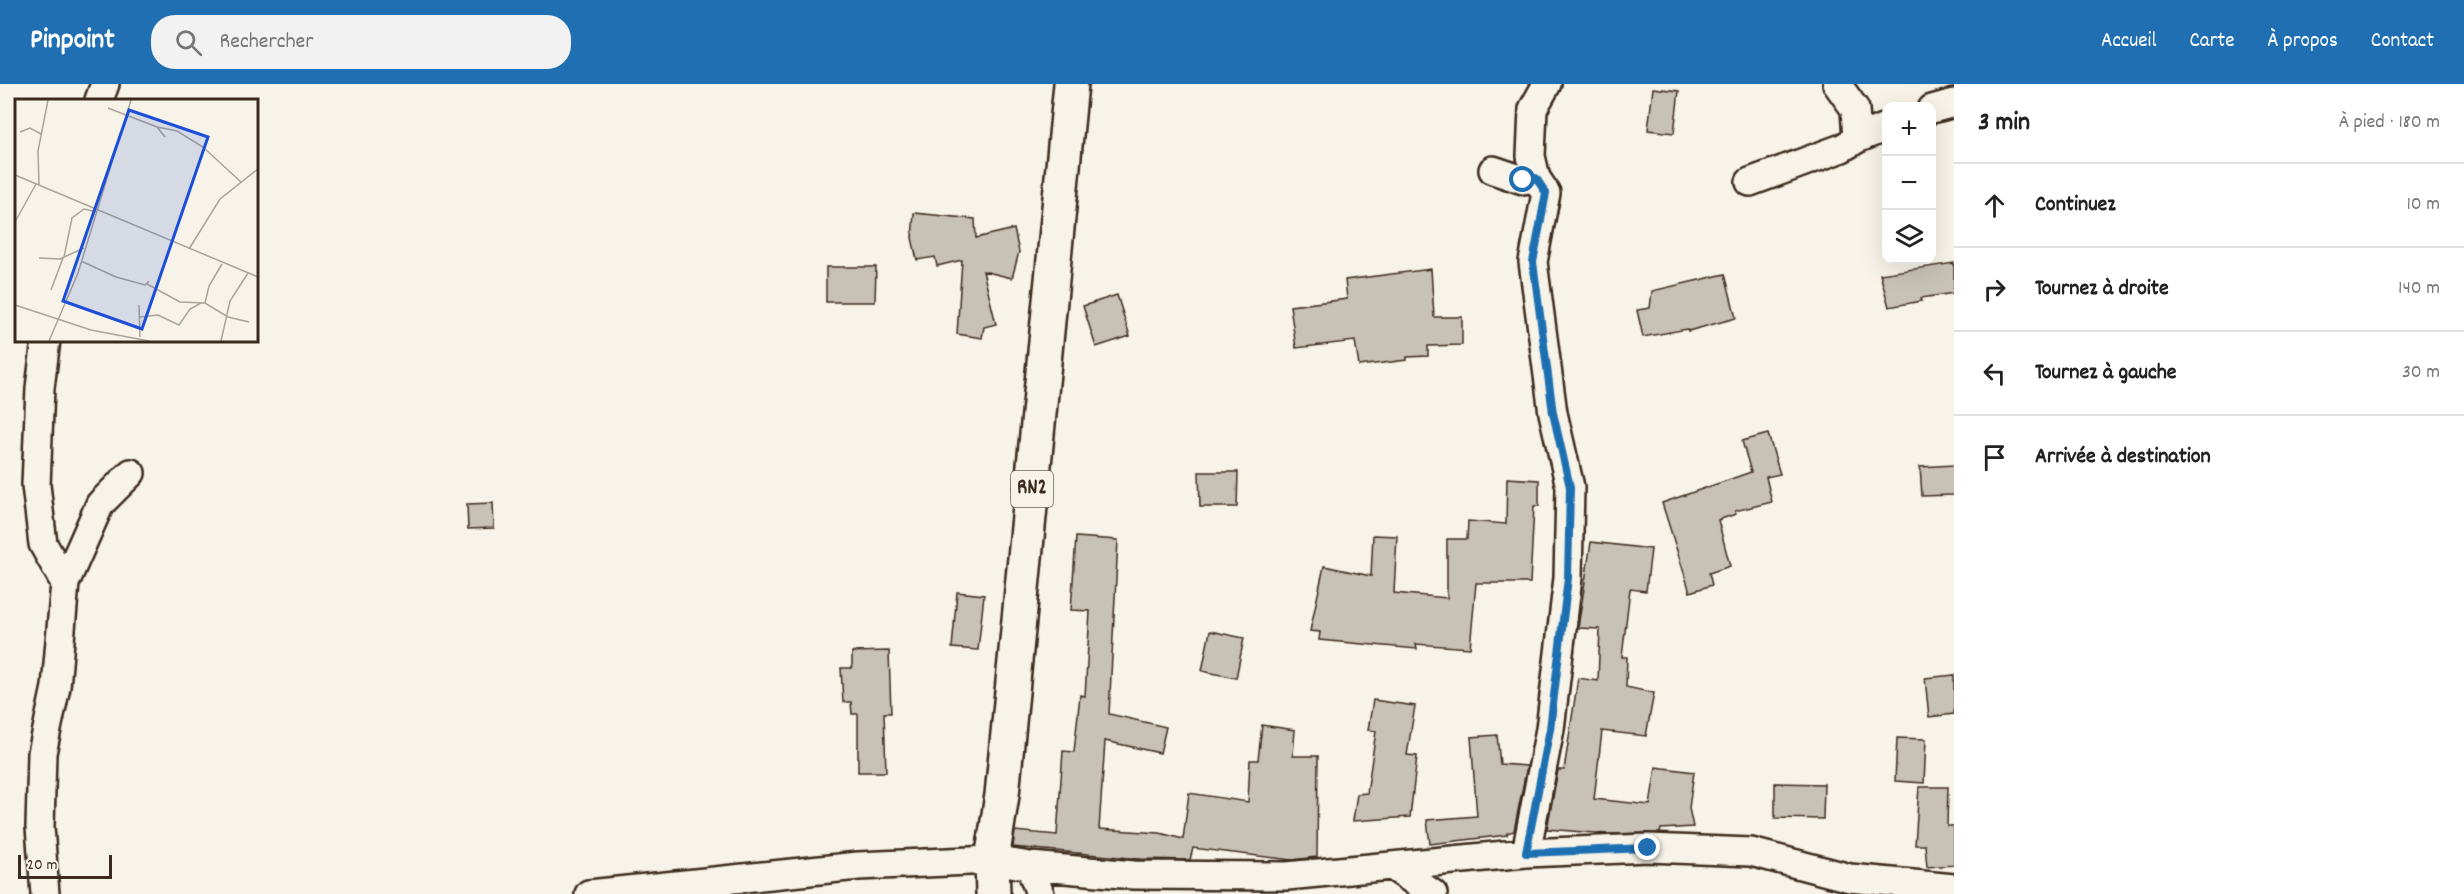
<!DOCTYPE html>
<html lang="fr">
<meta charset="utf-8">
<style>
body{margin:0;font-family:Dekko,sans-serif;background:#f2f2f2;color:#222}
.controls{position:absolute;right:18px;top:18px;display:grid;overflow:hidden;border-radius:12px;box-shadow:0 6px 24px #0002}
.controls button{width:54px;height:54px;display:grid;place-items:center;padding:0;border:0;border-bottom:2px solid #e0e0e0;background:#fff;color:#222;font:30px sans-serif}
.scale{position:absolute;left:18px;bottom:15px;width:94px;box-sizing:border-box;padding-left:6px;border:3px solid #3b2a1e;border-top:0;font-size:16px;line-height:21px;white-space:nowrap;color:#3b2a1e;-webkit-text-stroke:4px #f7f3e8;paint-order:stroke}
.stop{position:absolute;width:18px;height:18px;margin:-14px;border:4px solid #1f6fb2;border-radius:50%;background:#fff}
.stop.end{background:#1f6fb2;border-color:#fff;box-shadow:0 2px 6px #0008}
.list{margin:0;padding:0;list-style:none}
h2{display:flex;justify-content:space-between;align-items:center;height:78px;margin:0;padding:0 24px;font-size:26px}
h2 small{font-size:20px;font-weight:400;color:#767676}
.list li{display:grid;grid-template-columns:39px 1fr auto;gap:18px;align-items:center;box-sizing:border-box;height:84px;padding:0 24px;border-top:2px solid #e0e0e0}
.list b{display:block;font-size:22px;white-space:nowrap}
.list em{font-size:20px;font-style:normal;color:#767676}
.icon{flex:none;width:33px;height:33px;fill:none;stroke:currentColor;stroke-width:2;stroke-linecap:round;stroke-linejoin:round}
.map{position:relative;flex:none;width:1954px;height:810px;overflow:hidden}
header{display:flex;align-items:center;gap:36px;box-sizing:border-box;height:84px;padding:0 30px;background:#1f6fb2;color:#fff}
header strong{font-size:28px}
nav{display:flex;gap:33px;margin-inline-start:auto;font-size:21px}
.search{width:420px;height:54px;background:#f2f2f2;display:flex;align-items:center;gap:15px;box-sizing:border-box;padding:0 21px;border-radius:24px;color:#767676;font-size:22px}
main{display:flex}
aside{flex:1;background:#fff}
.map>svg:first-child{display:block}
.building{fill:#c8c1b6;stroke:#3b2a1e;stroke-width:1.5}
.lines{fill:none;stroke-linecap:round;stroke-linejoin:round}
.minor-casing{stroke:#3b2a1e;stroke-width:32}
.trunk-casing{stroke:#3b2a1e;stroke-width:38}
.minor{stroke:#f7f3e8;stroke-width:27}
.trunk{stroke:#f7f3e8;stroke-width:33}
.route{stroke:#1f6fb2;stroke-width:8}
.labels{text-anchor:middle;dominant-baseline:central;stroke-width:4.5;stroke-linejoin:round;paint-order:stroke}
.shield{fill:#f7f3e8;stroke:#73665b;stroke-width:1.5}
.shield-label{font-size:21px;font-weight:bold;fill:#3b2a1e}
.inset-road{fill:none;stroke:#aca397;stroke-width:1.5}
.view{fill:#1d4ed8;fill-opacity:0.15;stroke:#1d4ed8;stroke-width:3}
.inset-edge{fill:none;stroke:#3b2a1e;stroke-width:3}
</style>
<header>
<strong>Pinpoint</strong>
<div class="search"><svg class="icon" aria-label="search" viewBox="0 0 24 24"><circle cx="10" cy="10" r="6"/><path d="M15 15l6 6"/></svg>Rechercher</div>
<nav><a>Accueil</a><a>Carte</a><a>À propos</a><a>Contact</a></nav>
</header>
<main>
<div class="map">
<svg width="1954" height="810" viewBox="0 0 1954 810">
<rect width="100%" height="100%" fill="#f7f3e8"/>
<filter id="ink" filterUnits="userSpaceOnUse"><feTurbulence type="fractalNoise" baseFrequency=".0167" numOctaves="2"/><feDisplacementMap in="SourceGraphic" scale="12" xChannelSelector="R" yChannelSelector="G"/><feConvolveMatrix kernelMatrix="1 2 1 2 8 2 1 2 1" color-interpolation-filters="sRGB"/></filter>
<g filter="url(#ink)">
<path class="building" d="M1653 4 1679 7 1674 49 1648 46Z
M914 129 975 135 976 154 1014 145 1019 168 1012 194 983 187 996 240 984 243 982 254 957 250 962 176 937 182 935 173 917 176 912 154Z
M1954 179V209L1921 214 1922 217 1889 223 1880 190Z
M826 183H876L875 218H826Z
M1431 185 1434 233H1462V261L1428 262V272L1407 273V276L1359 282 1355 257 1296 264 1290 222 1347 215 1345 196Z
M1725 190 1736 234 1688 247 1687 245 1643 253 1637 226 1650 224 1652 207Z
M1117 211 1130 252 1096 263 1083 222Z
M1768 350 1780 390 1766 393 1772 418 1735 427 1736 430 1718 436 1730 482 1709 489 1712 501 1690 508 1662 419 1751 388 1742 357Z
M1954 381V411L1922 412 1920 383Z
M1199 388H1238L1237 423H1200Z
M1507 394 1539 396V422H1534L1530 499H1476L1470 564 1416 560 1417 565 1319 556 1320 548 1310 547 1324 482 1371 492 1373 451 1397 452 1394 509 1447 514V455H1467L1468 437 1506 440Z
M493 419 494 444 468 445 467 420Z
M1076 453 1118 456 1109 630 1166 643 1160 669 1105 657 1099 745 1160 749 1183 755 1189 709 1248 718 1250 676H1258L1262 641 1295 646 1293 672H1318L1317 773 1292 776 1193 764 1190 776 1141 775 1013 763 1015 747 1057 751 1063 667 1074 668 1080 611 1085 612 1090 527 1071 526Z
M1591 458 1651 465 1646 507 1630 505 1622 573H1627L1626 603 1654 609 1646 652 1602 647 1594 715 1650 721 1656 683 1694 688 1689 724 1693 743 1661 745 1660 749 1608 750 1547 745 1558 686H1564L1578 594 1598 597 1600 545 1578 544Z
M957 508 984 511 978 566 952 564Z
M1210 547 1244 554 1236 594 1202 587Z
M889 567 891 629H884L886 688H858V630H852L851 618H843L841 584H852V568Z
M1954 591V630L1929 633 1925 594Z
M1373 616 1415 622 1407 671 1417 672 1410 733 1353 737 1357 710 1367 709 1376 647 1368 646Z
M1497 651 1500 680 1527 682 1514 747 1507 749V751L1430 760 1427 736 1477 732 1471 653Z
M1897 654 1926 655 1924 699 1895 697Z
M1775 699 1824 700 1823 735 1775 734Z
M1919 703H1948L1947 742H1954V781L1927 783 1925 761H1915Z"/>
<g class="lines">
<defs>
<path id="minor" d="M1837 0 1855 25 1857 55
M99 16 105 0
M1932 25 1954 19
M1493 86 1523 96 1536 94 1546 109 1533 178 1553 329 1570 403 1568 494 1550 645 1526 769
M1536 94 1531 72 1533 25 1547 0
M1750 98 1842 64 1857 55 1886 43
M46 256 40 304 36 401 43 460 65 499
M1030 782 1040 810
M1392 782 1433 810
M45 810 40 743 42 669 56 603 65 499 100 420 131 389
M589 810 858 782 992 776 1030 782 1134 791 1287 792 1526 769 1648 764 1751 768 1850 794 1954 804"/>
<path id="trunk" d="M993 810 992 776 1002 711 1071 0"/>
</defs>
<use href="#minor" class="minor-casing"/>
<use href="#trunk" class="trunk-casing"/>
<use href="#minor" class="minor"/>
<use href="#trunk" class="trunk"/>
</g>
</g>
<g class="lines" filter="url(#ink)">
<path class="route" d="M1523 96 1536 94 1546 109 1533 178 1553 329 1570 403 1568 494 1550 645 1526 769 1648 764"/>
</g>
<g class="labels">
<rect class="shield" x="1011" y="387" width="42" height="36" rx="4.5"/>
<g class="shield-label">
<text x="1032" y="405">RN2</text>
</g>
</g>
<g transform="translate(15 15)">
<rect width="243" height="243" fill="#f7f3e8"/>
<path class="inset-road" d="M93 9 142 28 150 38M142 28 162 32 188 48 226 83M5 33 15 29 26 35M0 76 243 178M24 86 23 52 33 1M0 123 21 85M174 150 205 100 243 70M49 158 57 119 69 110 82 113M24 159 45 160 69 149M66 162 101 178 130 186 134 182M132 185 165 203 190 204 213 218 234 223M36 191 48 159M190 204 194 187 207 165M0 206 76 231 134 242M124 206 125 238M125 218 143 216 164 226 175 210 186 204M34 242 63 174 116 1M206 242 215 202 233 174"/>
<path class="view" d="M114 11 193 38 127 230 48 202Z"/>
<rect width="243" height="243" class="inset-edge"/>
</g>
</svg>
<div class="controls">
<button>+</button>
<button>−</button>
<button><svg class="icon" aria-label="layers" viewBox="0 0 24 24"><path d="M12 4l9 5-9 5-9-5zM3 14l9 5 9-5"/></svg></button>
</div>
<div class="scale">20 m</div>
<div class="stop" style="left:1523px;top:96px"></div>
<div class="stop end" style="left:1648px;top:764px"></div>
</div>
<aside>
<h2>3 min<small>À pied · 180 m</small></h2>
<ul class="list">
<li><svg class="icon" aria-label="ahead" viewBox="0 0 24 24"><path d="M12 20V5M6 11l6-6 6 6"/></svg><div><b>Continuez</b></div><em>10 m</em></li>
<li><svg class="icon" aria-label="right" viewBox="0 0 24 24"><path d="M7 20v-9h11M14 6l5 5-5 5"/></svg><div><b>Tournez à droite</b></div><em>140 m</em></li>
<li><svg class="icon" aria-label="left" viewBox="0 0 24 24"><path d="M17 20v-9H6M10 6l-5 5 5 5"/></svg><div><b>Tournez à gauche</b></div><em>30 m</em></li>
<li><svg class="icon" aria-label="arrive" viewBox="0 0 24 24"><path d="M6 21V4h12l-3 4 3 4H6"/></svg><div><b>Arrivée à destination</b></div></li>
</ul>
</aside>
</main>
